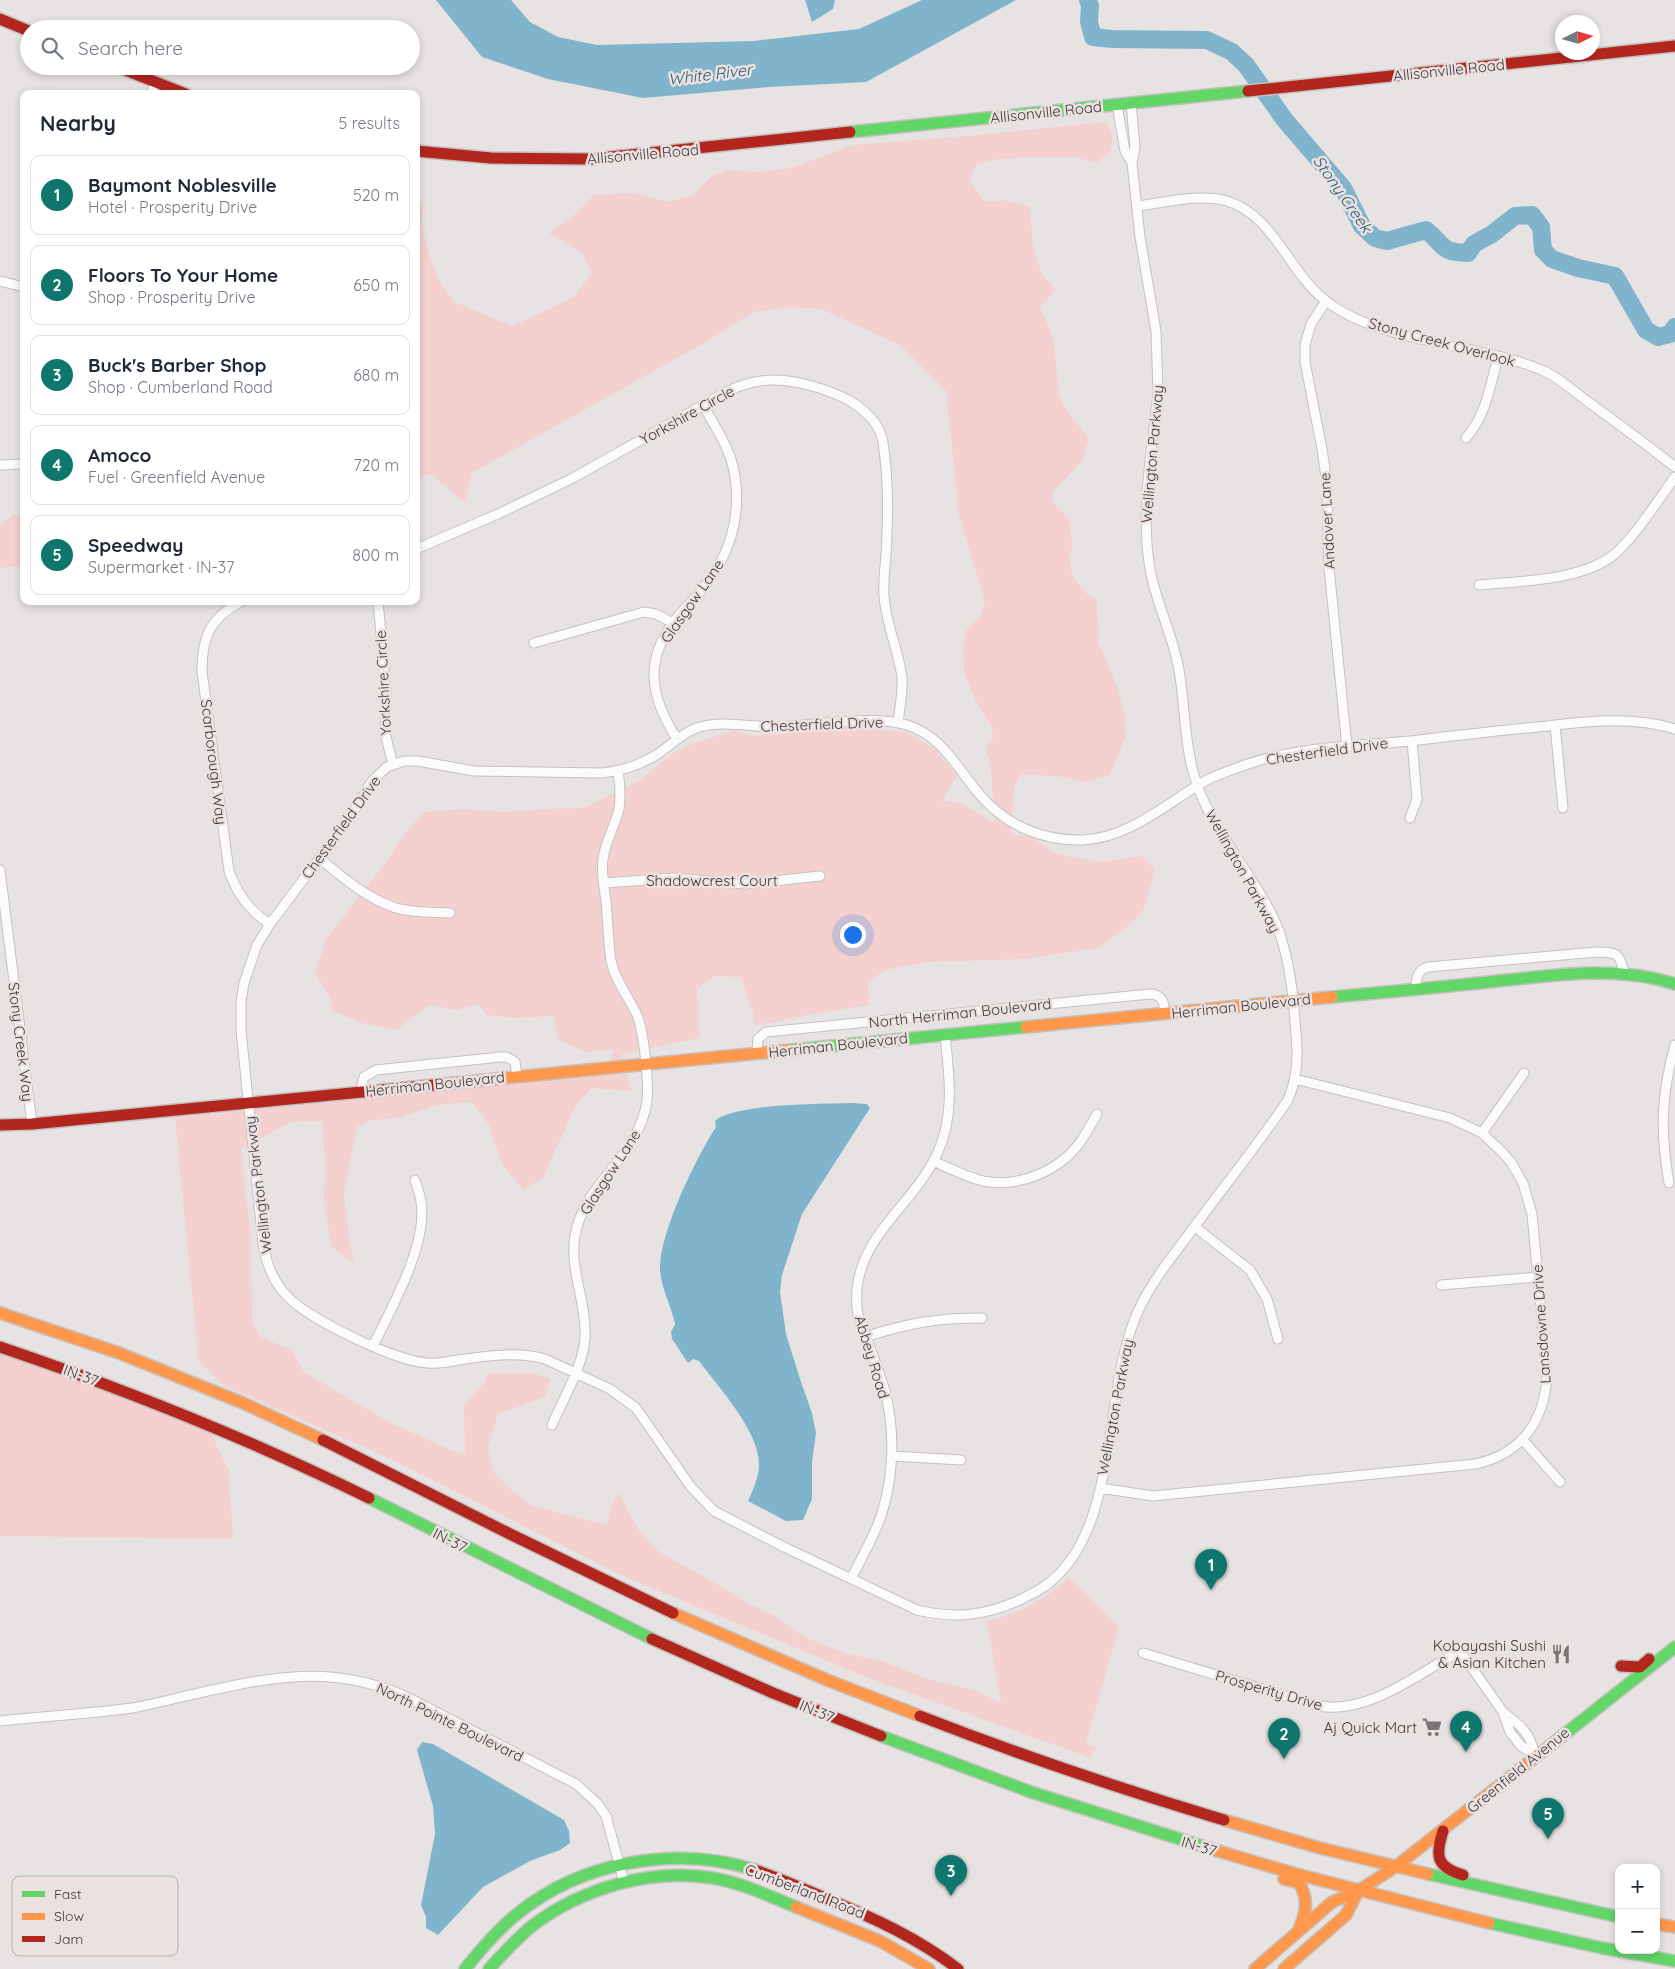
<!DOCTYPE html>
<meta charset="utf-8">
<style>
body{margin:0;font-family:Quicksand,sans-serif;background:#f2f2f3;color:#1f2937}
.controls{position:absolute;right:15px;bottom:15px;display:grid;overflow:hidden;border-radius:10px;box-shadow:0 2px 8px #0003}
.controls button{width:45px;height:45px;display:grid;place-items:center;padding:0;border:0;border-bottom:1px solid #e0e1e3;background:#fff;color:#1f2937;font:25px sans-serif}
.compass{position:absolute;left:1555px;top:15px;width:45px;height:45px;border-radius:50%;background:#fff;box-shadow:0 2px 8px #0003;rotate:85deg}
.you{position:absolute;left:852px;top:934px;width:18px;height:18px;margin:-12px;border:4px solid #fff;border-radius:50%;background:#1a73e8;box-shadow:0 0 0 8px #1a73e833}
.badge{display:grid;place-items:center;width:32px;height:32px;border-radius:50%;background:#0f766e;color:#fff;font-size:16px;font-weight:700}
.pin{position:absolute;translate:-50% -41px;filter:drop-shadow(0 1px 2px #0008)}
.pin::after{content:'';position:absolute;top:26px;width:18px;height:15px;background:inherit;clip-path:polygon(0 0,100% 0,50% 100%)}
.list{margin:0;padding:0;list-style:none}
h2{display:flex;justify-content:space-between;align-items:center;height:65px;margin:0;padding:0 20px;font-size:21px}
h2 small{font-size:16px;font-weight:400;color:#747a83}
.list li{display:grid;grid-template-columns:32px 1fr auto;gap:15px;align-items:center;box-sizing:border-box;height:80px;margin:0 10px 10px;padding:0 10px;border:1px solid #e0e1e3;border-radius:10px}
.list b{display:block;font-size:19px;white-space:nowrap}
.list p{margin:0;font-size:16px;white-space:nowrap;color:#747a83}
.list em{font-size:16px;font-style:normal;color:#747a83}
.icon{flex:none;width:28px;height:28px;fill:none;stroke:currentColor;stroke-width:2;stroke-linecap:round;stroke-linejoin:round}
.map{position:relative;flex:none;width:1675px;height:1969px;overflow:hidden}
.search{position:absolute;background:#fff;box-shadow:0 2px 8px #0003;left:20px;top:20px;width:400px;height:55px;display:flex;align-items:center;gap:12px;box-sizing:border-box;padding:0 18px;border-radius:28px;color:#747a83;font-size:19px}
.panel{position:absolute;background:#fff;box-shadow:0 2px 8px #0003;left:20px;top:90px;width:400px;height:515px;border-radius:10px}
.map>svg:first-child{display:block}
.green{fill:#f4d1cf}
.water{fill:#80b3cc}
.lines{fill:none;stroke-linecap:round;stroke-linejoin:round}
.river{stroke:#80b3cc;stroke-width:18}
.street-casing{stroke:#c5c1c1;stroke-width:11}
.fast-casing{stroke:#c5c1c1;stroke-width:14}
.slow-casing{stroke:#c5c1c1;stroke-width:14}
.jam-casing{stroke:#c5c1c1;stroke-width:14}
.street{stroke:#fcfbfb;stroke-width:9}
.fast{stroke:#63d668;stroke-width:11}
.slow{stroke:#ff974d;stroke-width:11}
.jam{stroke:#b3261e;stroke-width:11}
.labels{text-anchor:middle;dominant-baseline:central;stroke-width:5;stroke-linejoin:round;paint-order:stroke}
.street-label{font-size:15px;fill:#3f3a3a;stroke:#ebe1e0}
.poi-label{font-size:15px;fill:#3f3a3a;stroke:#ebe1e0;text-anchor:end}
.water-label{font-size:16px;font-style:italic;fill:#265f79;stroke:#ebe1e0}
.key{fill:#ebe1e0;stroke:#b7afae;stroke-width:1}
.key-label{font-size:14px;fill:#3f3a3a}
</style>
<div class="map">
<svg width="1675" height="1969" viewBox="0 0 1675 1969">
<rect width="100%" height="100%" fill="#e8e3e3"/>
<path class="green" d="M1105 122 1113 134 1110 152 1097 163 1075 157H1027L993 160 977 164 969 181 985 202 1005 200 1030 207 1033 245 1042 275 1056 289 1040 307 1054 339 1059 396 1071 416 1089 438 1082 461 1053 492V502L1070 520 1072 545 1070 557 1072 576 1087 594 1097 600 1098 641 1117 687 1125 716 1126 736 1110 775 1085 782 1065 777 1022 774 1015 784 1011 835 1030 836 1055 853 1066 856 1100 862 1142 856 1155 869 1144 909 1132 923 1098 948 1024 959 928 962 885 970 868 982 869 1005 818 1013 770 1023 753 1024 754 1017 741 977 715 976 697 989 700 1038 622 1054 631 1091 592 1088 576 1105 543 1178 523 1190 502 1164 489 1125 472 1102 437 1105 399 1118 372 1120 357 1127 344 1193 349 1238 354 1264 331 1246 324 1201 325 1163 322 1121 291 1122 241 1149 251 1239 252 1323 262 1338 291 1349 304 1372 389 1422 453 1451 465 1454 464 1405 483 1384 489 1373 536 1374 550 1379 545 1397 498 1414 488 1448 492 1470 507 1486 532 1506 607 1525 611 1505 619 1493 638 1529 659 1552 717 1584 747 1603 771 1614 805 1637 847 1654 882 1661 928 1679 974 1690 1001 1703 987 1621C1019 1614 1045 1600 1069 1577L1119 1627 1086 1743 1096 1748 1091 1758 871 1679 621 1575 391 1459 224 1386 193 1355 198 1356 175 1118 605 1074 614 1049 586 1052 559 1040 553 1016 515 1018 487 1015 478 1004 456 1010 429 1005 396 1030 362 1023 333 1011 331 1000 315 973 326 939 386 862 404 834 424 812 462 809 503 812 543 809 584 808 640 780 672 754 692 744 733 731 755 736 850 727 907 732 936 750 957 776 942 801 961 803 995 823 990 762 985 747 993 739 992 727 976 701 964 673 963 647 967 629 979 618 985 601 959 515 946 391 900 345 821 309 790 307 754 312 704 343 472 473 465 503 432 475 416 476V199L423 203 422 226 431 261 441 284 455 302 512 326 574 297 592 273 582 253 549 233 574 215 594 195 634 193 668 202 692 195 712 176 727 170 758 172 791 168 853 145 978 135Z
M13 515 24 517V566L0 568V525Z
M0 1351 206 1423 229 1471 233 1539 0 1536Z"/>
<path class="water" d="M436 0H511L530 22 558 37 597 45 753 41 859 29 922 0H1016L866 82 769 87 643 98 548 79 482 57Z
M805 0H835L833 9 812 22Z
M853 1103 867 1104 870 1108 802 1214 782 1275 780 1292 786 1334 800 1379 812 1413 816 1433 812 1462V1499L803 1520 786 1521 748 1501C753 1490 759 1477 759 1464 759 1431 719 1388 699 1361L693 1359 688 1363 672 1339 671 1332 675 1324C671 1304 659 1285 660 1265 662 1228 696 1158 716 1127L715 1121C734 1103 825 1104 853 1103Z
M422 1742 433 1744 564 1820 569 1831 570 1843 560 1850 530 1861 483 1887 438 1935 426 1928V1917L421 1905 435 1834 433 1806 417 1750Z"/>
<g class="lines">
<path class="river" d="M1088 0 1090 6 1089 22 1093 37 1112 39 1207 40 1232 52 1246 65 1284 119 1343 188 1362 226 1375 238 1387 241 1426 230C1446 246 1439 252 1468 253L1474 244 1492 234 1515 216 1532 215 1541 227 1543 250 1552 259 1578 268 1615 276 1646 330 1658 337 1670 334 1675 327"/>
<defs>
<path id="street" d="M151 94 156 82
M1131 103 1135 147 1132 163 1140 237 1156 331 1158 392C1152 451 1140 510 1150 569 1156 603 1173 635 1179 670 1185 704 1184 741 1194 775 1210 831 1254 873 1277 926 1289 957 1293 989 1295 1022 1298 1050 1299 1074 1288 1100 1257 1146 1222 1189 1189 1234 1172 1257 1154 1279 1141 1305 1100 1386 1123 1524 1049 1583 1041 1590 1029 1595 1020 1600 984 1616 955 1619 917 1610L784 1547 714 1511 691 1487 636 1408 610 1389 545 1359C517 1351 487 1356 458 1360 448 1362 438 1364 428 1363 397 1362 310 1320 288 1297 274 1283 266 1263 263 1243L241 1031V1002L244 983 257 945 270 924 351 816 372 781 387 767 404 761H418L474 771 602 773C619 771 635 767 651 758 666 750 678 736 694 729 719 719 749 727 775 727 813 726 872 714 907 725 943 736 958 770 981 796 1007 826 1043 841 1083 840 1130 838 1168 802 1207 780 1218 774 1232 770 1245 765 1294 747 1358 746 1410 741 1453 736 1495 731 1537 727 1583 722 1629 715 1675 729
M1117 105 1125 151 1132 163
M1137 206C1163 203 1201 193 1227 201 1275 216 1288 272 1326 301 1384 345 1477 342 1544 371 1560 378 1573 391 1587 401 1617 423 1646 444 1675 467
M0 281 24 287
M1326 301 1311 324 1305 345V362L1322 449 1327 484 1329 568 1347 747
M1466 438C1486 416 1490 386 1498 357
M0 465 19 464
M416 549 498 514 573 478 730 390C762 376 786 378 819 388 841 395 861 404 875 423 883 434 884 447 885 459 889 491 888 522 886 554 885 568 883 582 884 596 886 624 898 649 902 677 903 692 900 707 898 722
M1479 585C1520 581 1584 581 1616 553 1637 534 1658 500 1675 477
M242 601C210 618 202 636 202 672L229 871C237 894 249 911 270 924
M378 601 386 692 385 733 393 765
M534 643 644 612 656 614 673 623
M1555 725 1563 808
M677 739C652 700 643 663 673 623 685 607 701 593 712 576 734 545 742 504 733 467 728 445 714 425 703 405
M1410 818 1417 799 1412 741
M319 858C342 877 365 897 393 907 411 913 431 912 450 913
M0 870 32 1124
M604 883 674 878 745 884 820 876
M1416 989C1416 979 1417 970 1428 967L1596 952C1616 952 1621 953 1624 974
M757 1053 758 1039 766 1032 1150 994C1163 995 1164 1002 1165 1014
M363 1091 362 1085 364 1077 376 1070 500 1057H507L515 1062 517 1076
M1482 1133 1524 1073
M933 1161C949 1168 966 1177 983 1181 1019 1188 1060 1171 1081 1141 1087 1132 1092 1123 1097 1114
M1669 1183C1660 1131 1661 1096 1675 1045
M1195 1227 1250 1270 1267 1299 1278 1339
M1441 1285 1538 1277
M865 1337C908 1323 937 1318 982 1318
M373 1346C391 1309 428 1244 421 1202 420 1194 417 1187 415 1180
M552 1425C563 1399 584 1365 585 1337 587 1303 569 1270 575 1236 584 1182 639 1157 647 1101 649 1083 644 1032 637 1015 629 997 615 981 611 961 608 941 608 920 606 901 604 887 601 872 603 859 605 842 615 826 619 809 621 796 620 784 618 771
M1522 1439 1560 1482
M892 1456 961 1460
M1100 1488 1153 1496 1475 1464C1521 1454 1544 1422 1547 1376L1532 1214 1523 1183 1511 1162 1502 1152 1482 1133 1450 1118 1295 1079
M851 1579C862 1557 875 1535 882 1513 894 1474 895 1430 885 1391 877 1365 867 1340 858 1315 846 1242 912 1210 938 1152 955 1114 949 1074 945 1035
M1143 1653 1319 1706C1368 1715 1419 1673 1460 1651L1503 1712 1510 1732 1521 1746 1535 1755
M1503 1712C1522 1727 1529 1731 1535 1755
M0 1721C44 1716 89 1714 132 1708 149 1705 165 1701 181 1697 262 1679 327 1661 407 1697L576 1784 598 1804 606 1816 624 1882"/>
<path id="fast" d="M850 132 1248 91
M1332 997C1387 992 1443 987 1498 981 1557 975 1617 965 1675 984
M791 1050 1026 1027
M369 1498 652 1639
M881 1736 1031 1792 1218 1851
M1556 1741 1675 1647
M1428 1874 1619 1917
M1489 1923 1602 1948 1675 1961
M465 1969C481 1949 497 1930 517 1914 581 1862 674 1845 752 1869
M489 1969C503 1954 516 1939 532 1926 582 1888 651 1868 713 1878 742 1883 769 1896 796 1907"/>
<path id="slow" d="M1026 1027 1332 997
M434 1085 791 1050
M0 1313 119 1353 243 1403 323 1440
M673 1613 827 1680 920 1716
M1224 1820 1320 1848 1428 1874
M1218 1851 1296 1874 1489 1923
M1284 1879 1299 1883C1309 1899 1306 1913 1299 1929
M796 1907 880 1941 929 1969
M1656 1924 1675 1927
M1255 1969 1332 1902 1358 1891 1395 1867 1556 1741
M1284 1969 1346 1915 1358 1891"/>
<path id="jam" d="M0 19 29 31
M115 66 186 94
M1248 91 1675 46
M416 151 491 158 591 159 850 132
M0 1125 32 1124 434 1085
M0 1347C127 1390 249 1439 369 1498
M323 1440 510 1534 673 1613
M652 1639 773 1693 881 1736
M1621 1666 1640 1667 1649 1659
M920 1716C1020 1755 1121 1789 1224 1820
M1443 1831C1435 1856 1436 1867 1463 1875
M752 1869C779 1878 804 1889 830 1900 876 1919 919 1939 958 1969"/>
</defs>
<use href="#street" class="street-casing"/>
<use href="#fast" class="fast-casing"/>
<use href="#slow" class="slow-casing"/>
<use href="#jam" class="jam-casing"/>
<use href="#street" class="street"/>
<use href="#fast" class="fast"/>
<use href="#slow" class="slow"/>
<use href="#jam" class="jam"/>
</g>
<defs>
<symbol id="restaurant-bare" viewBox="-9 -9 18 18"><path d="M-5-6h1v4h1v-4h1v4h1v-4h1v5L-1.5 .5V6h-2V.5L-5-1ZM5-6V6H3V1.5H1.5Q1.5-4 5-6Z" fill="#7a7575" stroke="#ebe1e0" stroke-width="2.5" paint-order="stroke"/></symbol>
<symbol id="supermarket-bare" viewBox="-9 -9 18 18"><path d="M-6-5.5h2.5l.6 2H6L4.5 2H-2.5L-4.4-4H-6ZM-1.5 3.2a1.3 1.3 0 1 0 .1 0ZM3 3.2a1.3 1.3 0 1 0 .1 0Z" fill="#7a7575" stroke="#ebe1e0" stroke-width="2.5" paint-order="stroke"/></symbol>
</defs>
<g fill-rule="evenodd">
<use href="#restaurant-bare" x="1547" y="1640" width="28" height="28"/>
<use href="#supermarket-bare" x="1418" y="1713" width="28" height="28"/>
</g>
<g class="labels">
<g class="street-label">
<text transform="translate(1449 70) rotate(-6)">Allisonville Road</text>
<text transform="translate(1046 112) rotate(-6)">Allisonville Road</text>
<text transform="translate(643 154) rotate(-5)">Allisonville Road</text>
<text transform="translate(1442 342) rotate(15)">Stony Creek Overlook</text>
<text transform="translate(687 415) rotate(-29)">Yorkshire Circle</text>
<text transform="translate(1152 454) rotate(-85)">Wellington Parkway</text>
<text transform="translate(1327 521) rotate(-93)">Andover Lane</text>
<text transform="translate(692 601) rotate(-55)">Glasgow Lane</text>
<text transform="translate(383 683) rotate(-93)">Yorkshire Circle</text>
<text transform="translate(822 724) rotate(-2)">Chesterfield Drive</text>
<text transform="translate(1327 751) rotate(-8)">Chesterfield Drive</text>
<text transform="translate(214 762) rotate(83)">Scarborough Way</text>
<text transform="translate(341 827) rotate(-54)">Chesterfield Drive</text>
<text transform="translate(1243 871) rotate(61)">Wellington Parkway</text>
<text x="712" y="880">Shadowcrest Court</text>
<text transform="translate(1241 1006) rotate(-6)">Herriman Boulevard</text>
<text transform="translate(960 1013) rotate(-6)">North Herriman Boulevard</text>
<text transform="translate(21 1042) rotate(83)">Stony Creek Way</text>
<text transform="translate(838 1045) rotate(-6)">Herriman Boulevard</text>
<text transform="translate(435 1084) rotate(-6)">Herriman Boulevard</text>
<text transform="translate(610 1172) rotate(-57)">Glasgow Lane</text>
<text transform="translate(258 1185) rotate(-97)">Wellington Parkway</text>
<text transform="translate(1541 1324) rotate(-94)">Lansdowne Drive</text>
<text transform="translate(872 1357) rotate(73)">Abbey Road</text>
<text transform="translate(81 1375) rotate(20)">IN-37</text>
<text transform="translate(1115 1407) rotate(-79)">Wellington Parkway</text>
<text transform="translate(450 1540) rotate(27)">IN-37</text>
<text transform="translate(1269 1690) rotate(16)">Prosperity Drive</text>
<text transform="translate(817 1711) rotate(22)">IN-37</text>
<text transform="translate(450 1722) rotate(26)">North Pointe Boulevard</text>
<text transform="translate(1518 1770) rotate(-39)">Greenfield Avenue</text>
<text transform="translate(1199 1846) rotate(17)">IN-37</text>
<text transform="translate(805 1891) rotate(21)">Cumberland Road</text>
</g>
<g class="poi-label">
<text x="1546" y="1645">Kobayashi Sushi<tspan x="1546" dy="17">&amp; Asian Kitchen</tspan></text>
<text x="1417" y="1727">Aj Quick Mart</text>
</g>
<g class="water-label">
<text transform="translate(710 74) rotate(-7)">White River</text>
<text transform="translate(1343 194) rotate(55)">Stony Creek</text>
</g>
</g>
<rect x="12" y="1876" width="166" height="80" rx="8" class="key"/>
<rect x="22" y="1891" width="23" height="6" fill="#63d668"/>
<rect x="22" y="1913" width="23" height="7" fill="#ff974d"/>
<rect x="22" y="1936" width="23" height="6" fill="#b3261e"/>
<g class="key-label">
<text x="54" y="1899">Fast</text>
<text x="54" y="1921">Slow</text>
<text x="54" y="1944">Jam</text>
</g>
</svg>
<div class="controls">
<button>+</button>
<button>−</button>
</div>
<svg class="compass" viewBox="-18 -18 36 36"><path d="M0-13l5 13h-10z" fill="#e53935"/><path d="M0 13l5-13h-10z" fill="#747a83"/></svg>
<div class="you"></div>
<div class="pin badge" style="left:1211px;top:1590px">1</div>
<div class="pin badge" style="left:1284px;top:1759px">2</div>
<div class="pin badge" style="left:951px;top:1896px">3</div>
<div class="pin badge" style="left:1466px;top:1752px">4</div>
<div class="pin badge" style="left:1548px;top:1839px">5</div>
<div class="search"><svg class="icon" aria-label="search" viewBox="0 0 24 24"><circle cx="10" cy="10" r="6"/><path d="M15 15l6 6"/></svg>Search here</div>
<section class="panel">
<h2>Nearby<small>5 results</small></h2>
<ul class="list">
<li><span class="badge">1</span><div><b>Baymont Noblesville</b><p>Hotel · Prosperity Drive</p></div><em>520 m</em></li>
<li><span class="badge">2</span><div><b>Floors To Your Home</b><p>Shop · Prosperity Drive</p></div><em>650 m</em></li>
<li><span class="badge">3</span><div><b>Buck's Barber Shop</b><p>Shop · Cumberland Road</p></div><em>680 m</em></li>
<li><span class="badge">4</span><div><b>Amoco</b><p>Fuel · Greenfield Avenue</p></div><em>720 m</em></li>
<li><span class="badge">5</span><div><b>Speedway</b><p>Supermarket · IN-37</p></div><em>800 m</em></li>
</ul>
</section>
</div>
